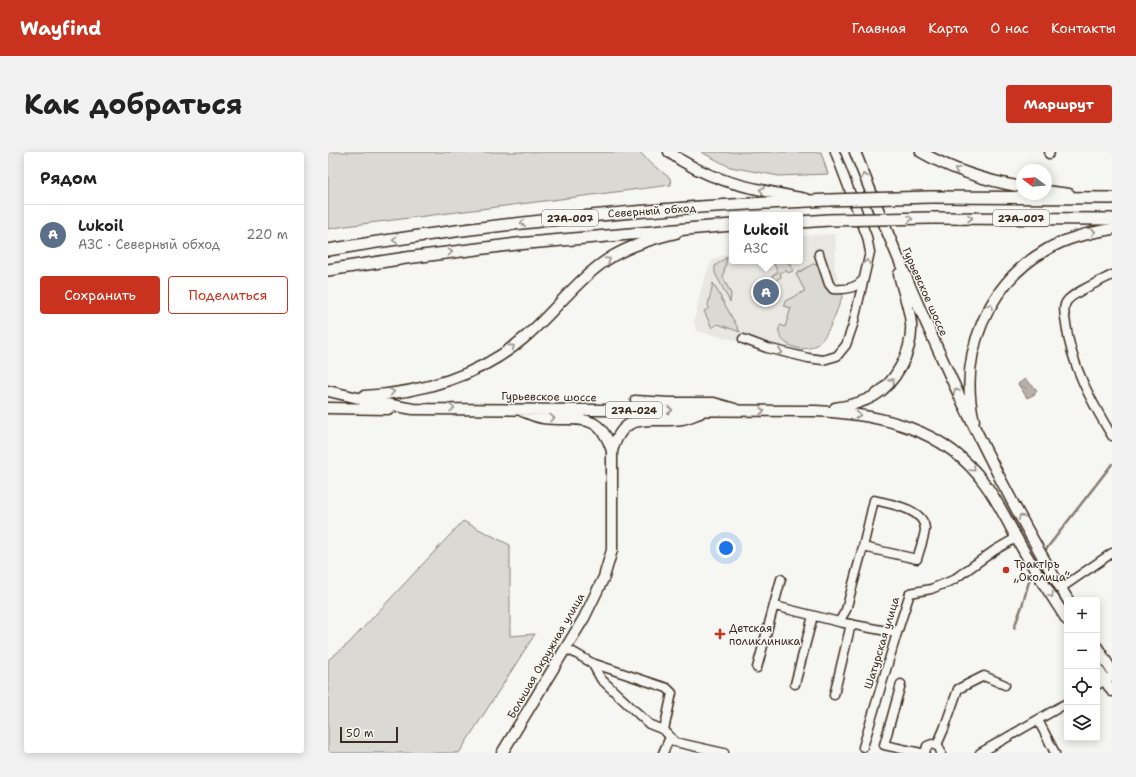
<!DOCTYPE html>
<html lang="ru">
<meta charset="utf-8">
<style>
body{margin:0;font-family:"Shantell Sans",sans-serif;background:#f2f2f2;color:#222}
.controls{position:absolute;right:12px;bottom:12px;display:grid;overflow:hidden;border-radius:4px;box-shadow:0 2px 10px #0003}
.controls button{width:36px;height:36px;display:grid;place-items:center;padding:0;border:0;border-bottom:1px solid #e0e0e0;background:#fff;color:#222;font:20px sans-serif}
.compass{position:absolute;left:688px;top:12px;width:36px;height:36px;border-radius:50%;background:#fff;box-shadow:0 2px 10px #0003;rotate:286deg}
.scale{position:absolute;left:12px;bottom:10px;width:58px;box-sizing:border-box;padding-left:4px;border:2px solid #3b2a1e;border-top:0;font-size:11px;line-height:14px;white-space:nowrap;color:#3b2a1e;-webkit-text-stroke:3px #f6f6f2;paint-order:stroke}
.you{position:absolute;left:398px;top:396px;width:14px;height:14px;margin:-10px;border:3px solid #fff;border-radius:50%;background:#1a73e8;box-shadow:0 0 0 6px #1a73e833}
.badge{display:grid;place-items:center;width:26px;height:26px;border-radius:50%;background:#c8321e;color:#fff;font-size:13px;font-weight:700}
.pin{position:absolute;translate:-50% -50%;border:2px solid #fff;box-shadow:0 1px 4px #0006}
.popup{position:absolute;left:401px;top:60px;width:74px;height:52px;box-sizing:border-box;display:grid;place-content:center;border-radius:4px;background:#fff;filter:drop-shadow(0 1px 3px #0005);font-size:13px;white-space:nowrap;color:#767676}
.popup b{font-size:15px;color:#222}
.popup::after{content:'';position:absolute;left:50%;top:100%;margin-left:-8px;border:8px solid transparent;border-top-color:#fff}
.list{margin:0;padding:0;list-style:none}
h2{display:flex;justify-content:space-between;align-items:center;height:52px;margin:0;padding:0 16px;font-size:17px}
h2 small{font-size:13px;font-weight:400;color:#767676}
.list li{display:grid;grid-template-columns:26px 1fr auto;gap:12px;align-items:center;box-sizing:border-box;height:60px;padding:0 16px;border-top:1px solid #e0e0e0}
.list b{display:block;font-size:15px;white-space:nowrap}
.list p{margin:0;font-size:13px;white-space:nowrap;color:#767676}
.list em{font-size:13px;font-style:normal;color:#767676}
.actions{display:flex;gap:8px;padding:12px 16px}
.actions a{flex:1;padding:9px 0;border:1px solid #c8321e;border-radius:4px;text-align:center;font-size:14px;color:#c8321e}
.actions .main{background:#c8321e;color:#fff}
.icon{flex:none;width:22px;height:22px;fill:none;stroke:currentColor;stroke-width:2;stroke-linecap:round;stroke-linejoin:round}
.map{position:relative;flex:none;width:784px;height:601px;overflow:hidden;border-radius:4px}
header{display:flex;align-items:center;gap:24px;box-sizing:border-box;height:56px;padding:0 20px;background:#c8321e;color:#fff}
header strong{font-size:19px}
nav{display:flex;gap:22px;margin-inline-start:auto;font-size:14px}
.intro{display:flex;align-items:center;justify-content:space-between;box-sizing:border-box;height:96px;padding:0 24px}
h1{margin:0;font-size:28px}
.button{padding:10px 18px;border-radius:4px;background:#c8321e;color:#fff;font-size:14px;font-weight:700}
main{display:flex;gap:24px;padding:0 24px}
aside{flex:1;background:#fff;border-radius:4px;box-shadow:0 2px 10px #0003}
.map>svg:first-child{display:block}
.built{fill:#e8e7e2}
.grass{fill:#dad9d3;stroke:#8a8278}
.water{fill:url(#water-ripples);stroke:#857a71}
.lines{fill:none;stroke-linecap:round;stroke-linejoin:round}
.stream{stroke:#857a71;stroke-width:2.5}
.minor-casing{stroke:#3b2a1e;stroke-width:11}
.major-casing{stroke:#3b2a1e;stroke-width:13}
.highway-casing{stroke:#3b2a1e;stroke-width:14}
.minor{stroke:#f6f6f2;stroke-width:8}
.major{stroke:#f6f6f2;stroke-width:10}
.highway{stroke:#f6f6f2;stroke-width:11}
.highway-bridge-casing{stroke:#3b2a1e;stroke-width:14;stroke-linecap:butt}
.highway-bridge{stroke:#f6f6f2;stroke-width:11}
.oneway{stroke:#989088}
.poi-dot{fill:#c8321e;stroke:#f6f6f2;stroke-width:1.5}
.labels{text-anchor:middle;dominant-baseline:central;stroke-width:3;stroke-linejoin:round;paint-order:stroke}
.shield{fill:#f6f6f2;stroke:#73675e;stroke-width:1}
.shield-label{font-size:10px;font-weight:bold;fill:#3b2a1e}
.street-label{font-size:11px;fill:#3b2a1e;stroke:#f6f6f2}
.poi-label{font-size:11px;fill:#3b2a1e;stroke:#f6f6f2;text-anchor:start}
</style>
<header>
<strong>Wayfind</strong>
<nav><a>Главная</a><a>Карта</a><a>О нас</a><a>Контакты</a></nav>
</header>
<div class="intro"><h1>Как добраться</h1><a class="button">Маршрут</a></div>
<main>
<aside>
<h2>Рядом<small></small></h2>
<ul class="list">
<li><span class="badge" style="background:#5c6f8a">A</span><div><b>Lukoil</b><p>АЗС · Северный обход</p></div><em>220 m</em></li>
</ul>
<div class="actions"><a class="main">Сохранить</a><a>Поделиться</a></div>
</aside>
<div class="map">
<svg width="784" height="601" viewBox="0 0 784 601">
<defs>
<pattern id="water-ripples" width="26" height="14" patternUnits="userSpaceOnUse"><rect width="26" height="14" fill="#b6b0a9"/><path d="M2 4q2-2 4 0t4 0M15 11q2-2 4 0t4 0" fill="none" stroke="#958f89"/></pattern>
</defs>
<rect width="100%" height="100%" fill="#f6f6f2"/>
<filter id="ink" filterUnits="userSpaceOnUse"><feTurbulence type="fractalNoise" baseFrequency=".025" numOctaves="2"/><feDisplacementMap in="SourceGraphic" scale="8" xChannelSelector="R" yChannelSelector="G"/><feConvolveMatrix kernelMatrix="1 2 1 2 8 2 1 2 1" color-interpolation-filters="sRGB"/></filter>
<g filter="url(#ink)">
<path class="built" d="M507 82 508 100 506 114 510 126 486 180 471 204 369 179 366 170 373 137 381 115 386 107 404 100V109H472V84Z"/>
<path class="grass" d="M0 0H312L321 10 342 26 343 33 18 74 0 77Z
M373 0H493L500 22 451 24 402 15Z
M399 105 395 125 403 142 402 150 387 121V114Z
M444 109H458L459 111 461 110 465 119 460 121 458 118 452 121 453 125 447 129 444 124 450 120Z
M485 112C495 112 497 127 500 135L517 137C511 152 503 179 492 190 474 208 442 186 453 173L457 175 463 156 456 154 457 149 477 139 468 122Z
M385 131 412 180 390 172 384 176 376 159 381 156 380 153Z
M135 369 182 393V484L207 482 131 601H0V508L20 492Z"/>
<path class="water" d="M697 227 709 238 707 242 699 246 690 232Z"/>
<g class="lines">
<path class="stream" d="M716 400 784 312
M686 476 694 454 704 419"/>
<defs>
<path id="minor" d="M721 2 722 0
M491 102 501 132 505 137C516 138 528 136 535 128
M784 123C773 129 746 140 739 149 734 155 737 164 738 172 743 213 763 249 784 284
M415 187 439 196 480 206 495 208 509 204 518 193 525 173 542 100 539 85 507 0
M307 248 341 250H386L407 256
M733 436 784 401
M447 454 511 470 569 481
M511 470 518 458 535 395 546 348C561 352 596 356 597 377 597 383 591 400 589 407L535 395
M237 497 245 500 264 511 339 536 344 541 336 578
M264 511 273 527 321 572 336 578 347 590 396 601
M429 516 453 427
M467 532 485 464
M573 532 556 593 593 601
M769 533 784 524
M506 543 523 472
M710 568 727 601
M609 593 616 577 630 537 656 524 677 533
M535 595 569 481 582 441 603 437 625 428 667 398 688 386
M335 601 342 585
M597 601 599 594 604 592 611 595 613 601
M652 601 739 551"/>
<path id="major" d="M341 0C382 31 428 37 478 47
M527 0C588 154 654 306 740 448
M593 0C624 18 659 29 694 35
M718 39 741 42
M0 239 52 251 85 257 487 259C552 262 617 276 657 332 674 355 685 382 700 406 712 427 726 447 739 468
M36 244C93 241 152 224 196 186 227 160 250 125 285 104 304 93 327 86 348 81
M0 256 60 257
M507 256C539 251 557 243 573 214 580 201 584 187 583 172 582 157 574 137 571 122
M646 269C630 204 659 132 718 98 738 86 760 81 784 77
M284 299C297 256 321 272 354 267 360 266 366 263 372 261
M769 495 784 519
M769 516 784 539
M174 601 256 466 276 425 284 398V299C271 257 248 270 215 266 208 265 200 261 194 259"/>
<path id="highway" d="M602 45 784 46
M603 66 784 67
M472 70 501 68
M0 98C166 70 333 55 501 48
M0 118 78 106 189 92 404 73"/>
</defs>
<use href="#minor" class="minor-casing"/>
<use href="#major" class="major-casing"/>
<use href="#highway" class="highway-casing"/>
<use href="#minor" class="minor"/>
<use href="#major" class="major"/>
<use href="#highway" class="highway"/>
<defs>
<path id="highway-bridge" d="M501 48 602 45
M501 68 603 66"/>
</defs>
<use href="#highway-bridge" class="highway-bridge-casing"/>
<use href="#highway-bridge" class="highway-bridge"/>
</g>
<defs><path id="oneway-chevron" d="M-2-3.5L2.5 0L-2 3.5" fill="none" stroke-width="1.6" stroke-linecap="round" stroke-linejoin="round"/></defs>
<g class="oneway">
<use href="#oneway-chevron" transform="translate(629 18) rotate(-159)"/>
<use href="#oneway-chevron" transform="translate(536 24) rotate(-112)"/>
<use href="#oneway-chevron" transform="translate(434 38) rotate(-168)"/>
<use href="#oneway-chevron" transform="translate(642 66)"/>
<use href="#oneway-chevron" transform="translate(582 67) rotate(-1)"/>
<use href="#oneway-chevron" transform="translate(195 71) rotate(174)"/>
<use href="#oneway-chevron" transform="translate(765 80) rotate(-11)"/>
<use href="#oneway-chevron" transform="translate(67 88) rotate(172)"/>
<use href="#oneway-chevron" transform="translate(122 100) rotate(-7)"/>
<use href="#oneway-chevron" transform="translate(280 108) rotate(-34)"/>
<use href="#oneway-chevron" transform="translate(539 110) rotate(-78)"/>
<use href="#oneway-chevron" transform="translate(662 154) rotate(-60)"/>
<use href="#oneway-chevron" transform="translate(184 195) rotate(-37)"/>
<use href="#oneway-chevron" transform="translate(452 200) rotate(14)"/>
<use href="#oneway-chevron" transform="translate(564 229) rotate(-51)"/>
<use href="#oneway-chevron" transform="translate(628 239) rotate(-116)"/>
<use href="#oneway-chevron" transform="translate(64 240) rotate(-10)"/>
<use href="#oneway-chevron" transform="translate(124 256) rotate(-1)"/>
<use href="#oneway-chevron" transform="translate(342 258)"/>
<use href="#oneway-chevron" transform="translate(434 259)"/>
<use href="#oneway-chevron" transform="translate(530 263) rotate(8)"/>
<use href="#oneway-chevron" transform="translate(224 266) rotate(1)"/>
<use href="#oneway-chevron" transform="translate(645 317) rotate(46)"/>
<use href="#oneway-chevron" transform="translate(693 365) rotate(-119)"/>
<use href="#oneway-chevron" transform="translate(723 443) rotate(57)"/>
</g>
</g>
<g class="poi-dot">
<circle cx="678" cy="418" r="4"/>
<path d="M390 476h4v4h4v4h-4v4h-4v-4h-4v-4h4z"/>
</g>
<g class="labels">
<g class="shield">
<rect x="214" y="58" width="56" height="16" rx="3"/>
<rect x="665" y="58" width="56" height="16" rx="3"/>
<rect x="278" y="250" width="56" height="16" rx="3"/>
</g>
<g class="shield-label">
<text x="242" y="66">27А-007</text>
<text x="693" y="66">27А-007</text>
<text x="306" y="258">27А-024</text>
</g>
<g class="street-label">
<text transform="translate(324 59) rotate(-4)">Северный обход</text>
<text transform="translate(597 140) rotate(66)">Гурьевское шоссе</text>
<text transform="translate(221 245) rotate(1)">Гурьевское шоссе</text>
<text transform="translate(554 491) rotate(-73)">Шатурская улица</text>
<text transform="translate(218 504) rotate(-60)">Большая Окружная улица</text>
</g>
<g class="poi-label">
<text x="686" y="412">Трактiръ<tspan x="686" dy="13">„Околица“</tspan></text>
<text x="401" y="476">Детская<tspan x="401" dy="13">поликлиника</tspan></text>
</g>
</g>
</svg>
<div class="controls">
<button>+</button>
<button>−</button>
<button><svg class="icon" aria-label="locate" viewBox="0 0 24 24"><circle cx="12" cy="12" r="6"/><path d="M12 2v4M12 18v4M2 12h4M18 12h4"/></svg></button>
<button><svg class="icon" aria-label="layers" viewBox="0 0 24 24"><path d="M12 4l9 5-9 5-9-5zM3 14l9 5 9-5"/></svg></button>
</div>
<svg class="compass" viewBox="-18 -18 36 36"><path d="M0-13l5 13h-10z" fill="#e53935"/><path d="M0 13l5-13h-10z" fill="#767676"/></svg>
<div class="scale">50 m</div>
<div class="you"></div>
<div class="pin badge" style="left:438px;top:140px;background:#5c6f8a">A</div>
<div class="popup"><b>Lukoil</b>АЗС</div>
</div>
</main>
